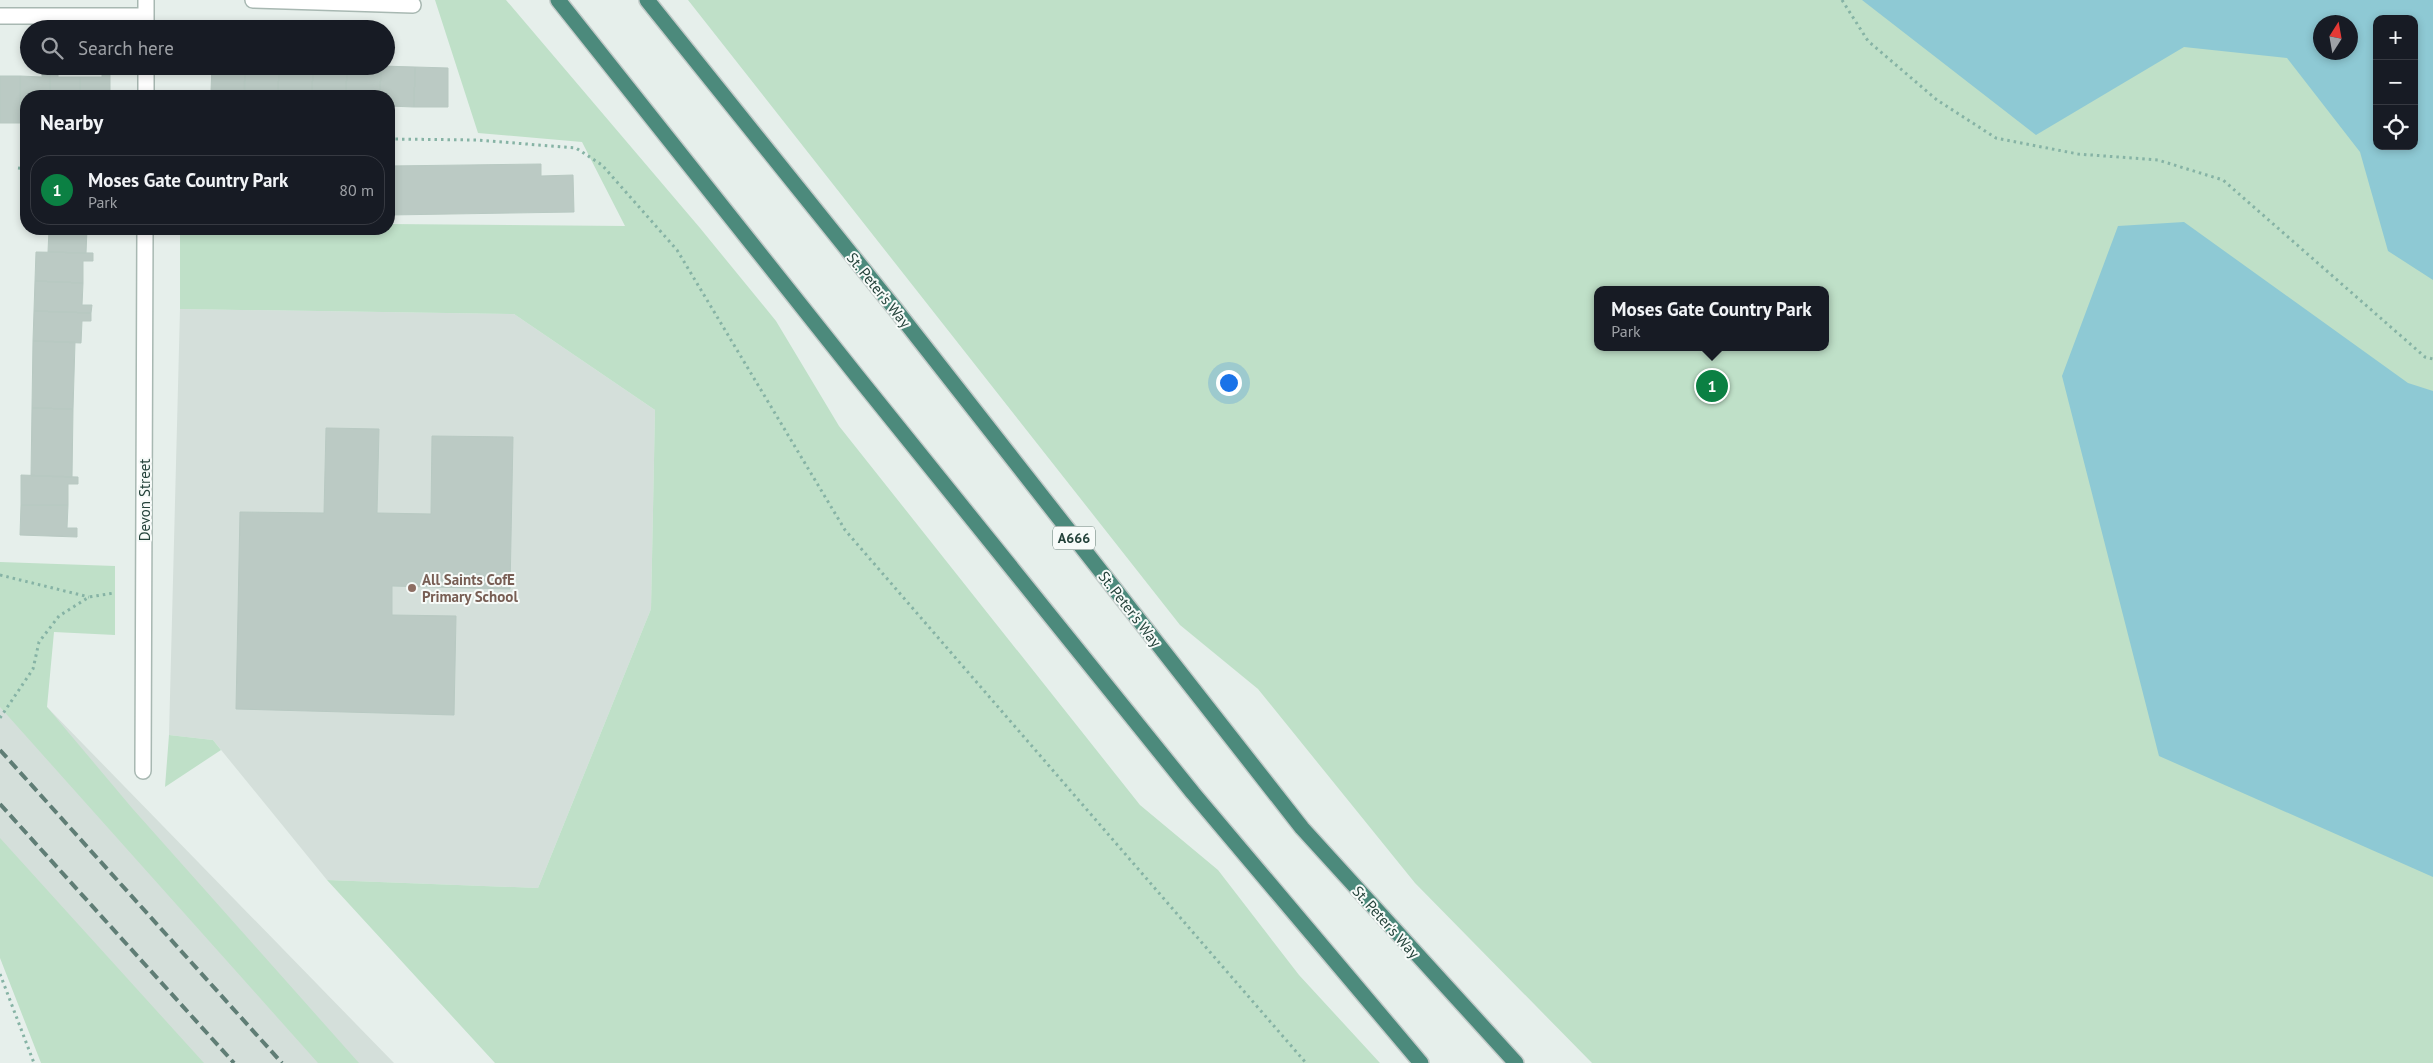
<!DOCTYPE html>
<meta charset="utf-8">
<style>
body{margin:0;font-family:"PT Sans",sans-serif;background:#20242c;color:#f1f3f6}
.controls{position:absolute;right:15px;top:15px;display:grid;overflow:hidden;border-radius:10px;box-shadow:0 2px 8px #0003}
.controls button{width:45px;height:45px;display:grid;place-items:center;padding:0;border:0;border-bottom:1px solid #363941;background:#171b24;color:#f1f3f6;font:25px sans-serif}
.compass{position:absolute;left:2313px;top:15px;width:45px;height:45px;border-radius:50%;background:#171b24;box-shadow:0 2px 8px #0003;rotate:11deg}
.you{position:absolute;left:1228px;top:382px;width:18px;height:18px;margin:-12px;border:4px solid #fff;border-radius:50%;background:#1a73e8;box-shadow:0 0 0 8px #1a73e833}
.badge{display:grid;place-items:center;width:32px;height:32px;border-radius:50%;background:#0b8043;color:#fff;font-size:16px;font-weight:700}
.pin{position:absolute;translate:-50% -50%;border:2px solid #fff;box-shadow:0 1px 5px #0006}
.popup{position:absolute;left:1594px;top:286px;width:235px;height:65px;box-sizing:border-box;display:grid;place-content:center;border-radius:10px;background:#171b24;filter:drop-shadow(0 1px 4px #0005);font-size:16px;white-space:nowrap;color:#9ea1a6}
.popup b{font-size:19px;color:#f1f3f6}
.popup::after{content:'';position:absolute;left:50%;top:100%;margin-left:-10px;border:10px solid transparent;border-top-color:#171b24}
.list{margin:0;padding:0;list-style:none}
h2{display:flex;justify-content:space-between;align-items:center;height:65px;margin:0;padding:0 20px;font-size:21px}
h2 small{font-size:16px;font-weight:400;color:#9ea1a6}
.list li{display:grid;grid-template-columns:32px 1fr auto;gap:15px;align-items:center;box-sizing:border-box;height:70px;margin:0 10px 10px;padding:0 10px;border:1px solid #363941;border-radius:20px}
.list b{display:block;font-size:19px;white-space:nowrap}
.list p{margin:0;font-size:16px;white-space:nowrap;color:#9ea1a6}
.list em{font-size:16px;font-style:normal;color:#9ea1a6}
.icon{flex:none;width:28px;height:28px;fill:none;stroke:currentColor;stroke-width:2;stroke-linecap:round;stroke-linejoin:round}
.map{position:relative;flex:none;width:2433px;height:1063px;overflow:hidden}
.search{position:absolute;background:#171b24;box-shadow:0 2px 8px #0003;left:20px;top:20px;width:375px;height:55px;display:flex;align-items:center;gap:12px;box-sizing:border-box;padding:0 18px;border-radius:28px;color:#9ea1a6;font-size:19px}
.panel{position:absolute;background:#171b24;box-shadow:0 2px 8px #0003;left:20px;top:90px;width:375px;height:145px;border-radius:20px}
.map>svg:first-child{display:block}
.built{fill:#d4dfda}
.green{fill:#bfe0c8;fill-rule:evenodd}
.water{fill:#8ec9d4;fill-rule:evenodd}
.building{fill:#bbcac4;stroke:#b8c9c2}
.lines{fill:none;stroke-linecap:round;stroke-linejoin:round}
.service-casing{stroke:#a8b8b2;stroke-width:18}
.minor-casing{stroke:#a8b8b2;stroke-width:18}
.trunk-casing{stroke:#c2cac8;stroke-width:18}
.path{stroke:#86b3a5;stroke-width:3;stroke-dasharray:2.5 4;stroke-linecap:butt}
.service{stroke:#fff;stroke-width:15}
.minor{stroke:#fff;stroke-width:15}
.trunk{stroke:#4c8a7c;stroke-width:15}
.rail{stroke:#5f7d75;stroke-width:4;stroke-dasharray:10 5;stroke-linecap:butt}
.education-dot{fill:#8d6e63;stroke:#f7fbf9;stroke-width:2}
.labels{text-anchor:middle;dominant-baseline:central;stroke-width:4;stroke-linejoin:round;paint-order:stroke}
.shield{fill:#f7fbf9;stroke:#637a73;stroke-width:1}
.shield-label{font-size:14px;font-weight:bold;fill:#24423a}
.street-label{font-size:15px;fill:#24423a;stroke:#f7fbf9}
.education-label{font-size:15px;font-weight:bold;fill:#785e54;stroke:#f7fbf9;text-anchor:start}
</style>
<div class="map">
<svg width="2433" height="1063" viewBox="0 0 2433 1063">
<rect width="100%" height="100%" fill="#e6efeb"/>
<path class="built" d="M180 309 514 314 655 410 651 609 538 888 327 880 213 740 169 735Z
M0 677 47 707 394 1063H158L0 889Z"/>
<path class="green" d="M435 0H506L700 228 776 321 839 426 1140 805 1218 870 1299 975 1380 1063H495L327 880 538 888 651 609 655 410 514 314 180 309V229H389V224L625 226 582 142 478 133Z
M688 0H2433V1063H1592L1415 883 1258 689 1180 625ZM2377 19H2414V146H2377ZM2320 22H2350V52H2320ZM1598 290H1826V347H1598Z
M0 562 115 566V635L54 632 47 707 132 808 359 1063H318L0 707Z
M169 735 213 740 221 750 165 787Z
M0 838 204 1063H41L0 958Z"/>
<path class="water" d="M1862 0H2433V280L2388 251 2360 152 2287 58 2184 47 2036 135ZM2377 19H2414V146H2377ZM2320 22H2350V52H2320Z
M2184 222 2408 383 2433 391V877L2159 756 2062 376 2118 226Z"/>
<path class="building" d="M212 66H245V92L211 91Z
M245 66H279L278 96H244Z
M279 66H313L312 96H278Z
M313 66H347L346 96H312Z
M347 66H381L380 96H346Z
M381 66 415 67 414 107 389 106V96H380Z
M42 67H50V96H26V124L20 123V76L42 77Z
M50 67H58V77H80V96H50Z
M415 67 448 68V107H414Z
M102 68H110V96H80V77H102Z
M0 76H20V123H0Z
M541 164V176L573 175 574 212 389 215V166Z
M49 229H87L86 253 48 252Z
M36 252 93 253V261H83V283L35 281Z
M35 281 83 283 82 305H92L91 313 34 311Z
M34 311 91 313V321H82L81 343 33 341Z
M33 341 75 342 73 409 32 408Z
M32 408 73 409 72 477 31 476Z
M326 428 379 429 377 513 431 514 432 436 513 437 510 589 392 586V615L456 616 454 715 236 709 240 512 324 513Z
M21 475 78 477V484H68V505H21Z
M21 505H68L67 528H77V537L20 535Z"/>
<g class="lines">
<defs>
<path id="service" d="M253 0 413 5"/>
<path id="minor" d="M0 16H146
M146 29V0
M146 96V66
M143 771 145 229"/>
<path id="trunk" d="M558 0 857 376 1193 793 1421 1063
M647 0 896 310 1302 828 1516 1063"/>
</defs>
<use href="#service" class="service-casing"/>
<use href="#minor" class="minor-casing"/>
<use href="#trunk" class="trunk-casing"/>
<path class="path" d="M1842 0 1868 41 1937 100 1996 138 2078 154 2158 160 2223 180 2425 357 2433 359
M389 139 477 140 576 148 602 165 677 250 845 530 1306 1063
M18 168 26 169
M0 575 89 597
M0 718 33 669 39 642 59 616 89 597 114 593
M0 974 34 1063"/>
<use href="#service" class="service"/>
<use href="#minor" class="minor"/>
<use href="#trunk" class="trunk"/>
<path class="rail" d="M0 750 282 1063
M0 804 234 1063"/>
</g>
<circle class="education-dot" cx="412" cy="588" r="5"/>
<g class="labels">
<rect class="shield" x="1053" y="526.5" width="42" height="23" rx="4"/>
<g class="shield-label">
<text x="1074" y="538">A666</text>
</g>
<g class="street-label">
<text transform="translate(879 290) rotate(51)">St. Peter's Way</text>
<text transform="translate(144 500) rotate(-90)">Devon Street</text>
<text transform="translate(1130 609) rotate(52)">St. Peter's Way</text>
<text transform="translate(1386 922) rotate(48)">St. Peter's Way</text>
</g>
<g class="education-label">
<text x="422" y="579">All Saints CofE<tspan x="422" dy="17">Primary School</tspan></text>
</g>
</g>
</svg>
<div class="controls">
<button>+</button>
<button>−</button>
<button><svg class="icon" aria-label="locate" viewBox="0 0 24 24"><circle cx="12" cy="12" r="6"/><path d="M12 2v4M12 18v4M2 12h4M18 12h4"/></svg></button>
</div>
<svg class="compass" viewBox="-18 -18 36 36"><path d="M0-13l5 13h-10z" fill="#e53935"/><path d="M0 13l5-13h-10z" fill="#9ea1a6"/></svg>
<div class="you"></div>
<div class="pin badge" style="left:1712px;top:386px">1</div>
<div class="popup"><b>Moses Gate Country Park</b>Park</div>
<div class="search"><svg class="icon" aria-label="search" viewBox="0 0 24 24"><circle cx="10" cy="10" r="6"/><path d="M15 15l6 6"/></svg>Search here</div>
<section class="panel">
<h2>Nearby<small></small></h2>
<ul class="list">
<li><span class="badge">1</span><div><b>Moses Gate Country Park</b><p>Park</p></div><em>80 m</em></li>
</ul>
</section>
</div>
